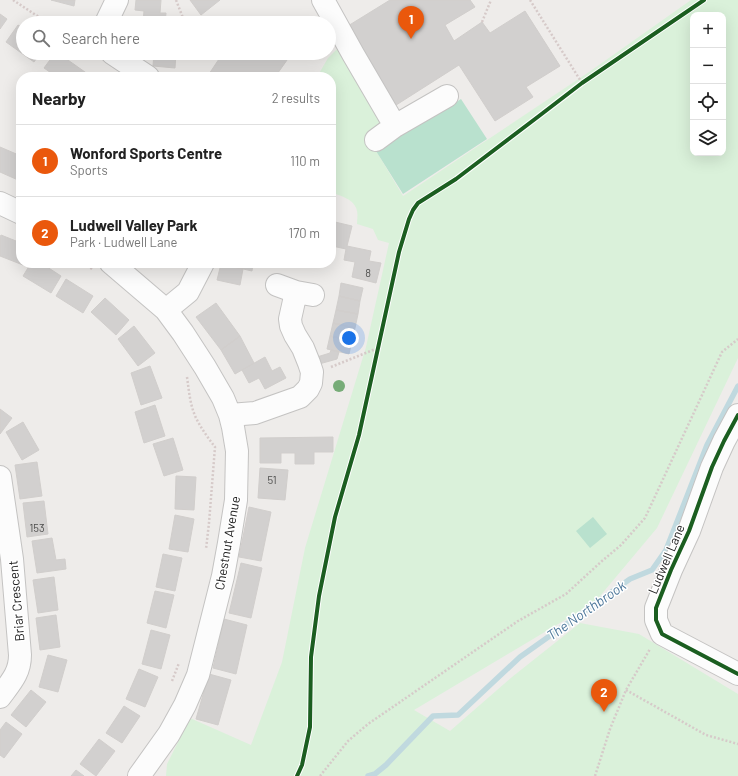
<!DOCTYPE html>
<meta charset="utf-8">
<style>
body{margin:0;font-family:Barlow,sans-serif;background:#f2f2f2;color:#222}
.controls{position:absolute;right:12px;top:12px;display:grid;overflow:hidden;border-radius:8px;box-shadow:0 4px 16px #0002}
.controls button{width:36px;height:36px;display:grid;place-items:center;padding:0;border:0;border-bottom:1px solid #e0e0e0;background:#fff;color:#222;font:20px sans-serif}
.you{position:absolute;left:349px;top:338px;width:14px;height:14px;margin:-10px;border:3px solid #fff;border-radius:50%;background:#1a73e8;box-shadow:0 0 0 6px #1a73e833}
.badge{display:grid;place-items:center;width:26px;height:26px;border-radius:50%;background:#ea580c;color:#fff;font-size:13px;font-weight:700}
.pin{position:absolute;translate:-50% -33px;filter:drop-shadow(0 1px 2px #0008)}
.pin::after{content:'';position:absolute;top:21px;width:14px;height:12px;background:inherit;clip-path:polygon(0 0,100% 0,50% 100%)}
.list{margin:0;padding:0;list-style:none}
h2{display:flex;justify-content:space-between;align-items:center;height:52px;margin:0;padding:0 16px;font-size:17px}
h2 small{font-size:13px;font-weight:400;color:#767676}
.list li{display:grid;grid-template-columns:26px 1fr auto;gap:12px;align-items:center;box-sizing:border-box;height:72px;padding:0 16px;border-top:1px solid #e0e0e0}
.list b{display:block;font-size:15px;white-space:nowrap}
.list p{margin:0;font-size:13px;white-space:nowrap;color:#767676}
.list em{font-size:13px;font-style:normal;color:#767676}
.icon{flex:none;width:22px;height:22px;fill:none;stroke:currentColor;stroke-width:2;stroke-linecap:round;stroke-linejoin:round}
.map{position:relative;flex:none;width:738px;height:776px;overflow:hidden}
.search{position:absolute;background:#fff;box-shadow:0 4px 16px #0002;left:16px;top:16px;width:320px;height:44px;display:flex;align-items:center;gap:10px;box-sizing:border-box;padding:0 14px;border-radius:22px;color:#767676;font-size:15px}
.panel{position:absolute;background:#fff;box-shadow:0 4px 16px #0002;left:16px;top:72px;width:320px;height:196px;border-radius:16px}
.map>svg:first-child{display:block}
.park{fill:#daf1da;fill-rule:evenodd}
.pitch{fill:#b9e1ce}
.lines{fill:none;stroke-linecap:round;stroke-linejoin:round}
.stream{stroke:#c0d9df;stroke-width:5.5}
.building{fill:#d2d0cf;stroke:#d1cecc}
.minor-casing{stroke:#c4c3c2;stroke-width:24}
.path{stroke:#d6cac9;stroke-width:2.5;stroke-dasharray:2 2;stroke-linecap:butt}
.minor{stroke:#fcfcfc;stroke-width:22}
.cycleway-casing{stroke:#fff;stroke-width:6}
.cycleway{stroke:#1b5e20;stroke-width:4}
.tree{fill:#77ac78}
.labels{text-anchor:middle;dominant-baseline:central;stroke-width:3;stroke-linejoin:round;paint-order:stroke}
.number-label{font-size:11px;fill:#4d4d4c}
.street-label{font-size:13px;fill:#212121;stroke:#fff}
.water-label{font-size:14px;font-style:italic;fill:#4d779a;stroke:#fff}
</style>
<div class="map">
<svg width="738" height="776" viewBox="0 0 738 776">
<rect width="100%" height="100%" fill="#eeecea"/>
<path class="park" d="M691 0H738V358L657 528 595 602 414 710 450 731 512 677 580 623 639 634 738 694V776H166L167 764 190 718 251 745 282 662 305 548 366 347 389 243 378 240 373 229 357 224C357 220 358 215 357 211 355 199 340 196 331 192V77H317L328 58 339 47 383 123 369 139 403 196 589 72ZM693 15H723V153H693Z"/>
<path class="pitch" d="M461 99 487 139 403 194 376 151Z
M593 517 607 534 590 548 576 531Z"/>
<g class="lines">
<path class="stream" d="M368 776 375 774 386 765 433 716 458 715 520 657 630 579 652 570 666 550 707 445 738 386"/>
</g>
<path class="building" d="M51 0H75L74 6Z
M136 0H161L160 13H166L165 23H143L144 11 135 10Z
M190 0H220L201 15Z
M390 0H470L475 7 445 25 454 41 482 22 490 33 525 11 560 66 526 87 533 97 495 121 459 65 393 107 343 29Z
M0 14 7 19 0 29Z
M18 25 23 28V53H40L34 62 6 42Z
M55 53H58L92 77H57L44 68Z
M154 53H176L175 68 153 66Z
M223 53 227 56 229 53H292L275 77H207Z
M0 147 21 156V172L18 180 0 172Z
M331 220 335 221V222L352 226 347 246 371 251 369 261 381 263 376 283 352 277 355 262 344 260 346 249 332 246 331 250Z
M1 235 21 243V263H24L23 265 0 256V237Z
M31 263H41L61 276 51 293 23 276Z
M226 263H253L252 271 226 265Z
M221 264 243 269 240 285 217 280Z
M66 279 93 296 83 313 56 296Z
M341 283 363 288 360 301 339 296Z
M339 296 360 301 358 314 336 310Z
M105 298 129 320 116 335 91 312Z
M216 303 240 336 221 350 196 317Z
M336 310 358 314 355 328 333 323Z
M333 323 355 328 352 341 330 336Z
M134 326 155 353 138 366 118 339Z
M240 336 254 363 235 374 221 350Z
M330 336 352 341 349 354 327 349Z
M331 350 339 352 337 359 319 364 317 357 330 353Z
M265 357 272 371 280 367 286 378 265 389 259 378 249 383 242 370Z
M150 366 162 398 141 405 131 373Z
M155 405 165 436 144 443 135 412Z
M0 409 12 418 0 434Z
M23 422 39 450 22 460 6 432Z
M333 437V452H314V464H295V453H281V463H260V438Z
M173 438 183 470 164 476 153 444Z
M37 462 42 496 20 499 15 465Z
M260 468 288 470 285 500 258 498Z
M176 476 196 477 194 510 175 509Z
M44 501 48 534 27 537 23 503Z
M249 507 271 512 261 561 239 557Z
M175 515 194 519 188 552 169 549Z
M52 538 56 560 65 559 66 569 37 573 32 541Z
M163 554 182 558 175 591 156 587Z
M241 563 262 568 251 618 229 613Z
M54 577 58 610 38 613 33 580Z
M155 591 174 595 166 628 147 623Z
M56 615 60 647 40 650 36 618Z
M224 619 247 625 236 674 213 668Z
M151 630 170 635 161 669 142 664Z
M48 655 67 660 58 692 39 687Z
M139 669 158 677 145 707 126 699Z
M209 674 231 680 218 725 196 719Z
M31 690 46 702 26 727 11 715Z
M124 706 140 716 122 743 106 733Z
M6 722 22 734 4 758 0 755V730Z
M99 739 115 751 96 776 80 764Z
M76 770 84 776H71Z"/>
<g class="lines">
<defs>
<path id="minor" d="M323 0 353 54 395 126
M106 23 117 0
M112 53 148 77
M376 140 395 126 447 96
M0 203 21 213
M111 263 166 310 183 333 205 367 223 398 230 415 233 427 237 451 236 500 229 543 223 576 198 675 185 705 169 734 139 776
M277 285 296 292 313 295
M166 310 188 292 203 263
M230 415 255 413 300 397 308 389 311 383 312 372 309 363 303 348 295 335 291 326 290 319 296 292
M738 415 724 441 712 467 689 531 671 570 656 608V620L662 634 738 674
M0 477 12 559 20 655C20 673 11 682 0 697"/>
</defs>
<use href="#minor" class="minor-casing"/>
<path class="path" d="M13 0 48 23
M176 0 185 23
M530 0 582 83
M482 22 491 0
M197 53 198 54
M84 263 92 269
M331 367 378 348
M187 377C189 391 190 405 196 418 201 428 208 438 215 447L209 523 206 549
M172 681 179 663
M626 690 706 735 738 744
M320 776 348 741 368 724 518 621 566 594 591 571 602 561 621 545 645 518 722 352 738 339
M595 776 610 729 626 690 650 649"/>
<use href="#minor" class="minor"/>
<defs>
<path id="cycleway" d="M738 415 724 441 712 467 689 531 671 570 656 608V620L662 634 738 674
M297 776 302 765 310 727 311 657 319 596 335 517 359 435 399 252 409 219 413 210 418 203 456 179 539 116 582 83 704 0"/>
</defs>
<use href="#cycleway" class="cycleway-casing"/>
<use href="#cycleway" class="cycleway"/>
</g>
<circle class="tree" cx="339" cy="386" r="6"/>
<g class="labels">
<g class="number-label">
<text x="368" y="272">8</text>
<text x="272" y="479">51</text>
<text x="37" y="527">153</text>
</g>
<g class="street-label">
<text transform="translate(227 543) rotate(-80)">Chestnut Avenue</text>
<text transform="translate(666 559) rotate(-67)">Ludwell Lane</text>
<text transform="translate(16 601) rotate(-95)">Briar Crescent</text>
</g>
<g class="water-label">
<text transform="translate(586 610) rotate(-35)">The Northbrook</text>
</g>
</g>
</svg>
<div class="controls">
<button>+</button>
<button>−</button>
<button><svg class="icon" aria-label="locate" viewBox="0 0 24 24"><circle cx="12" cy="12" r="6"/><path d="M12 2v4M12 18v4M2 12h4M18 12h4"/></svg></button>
<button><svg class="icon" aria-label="layers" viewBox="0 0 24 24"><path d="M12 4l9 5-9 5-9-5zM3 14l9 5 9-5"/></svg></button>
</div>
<div class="you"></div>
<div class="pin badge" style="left:411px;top:39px">1</div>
<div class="pin badge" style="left:604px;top:712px">2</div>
<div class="search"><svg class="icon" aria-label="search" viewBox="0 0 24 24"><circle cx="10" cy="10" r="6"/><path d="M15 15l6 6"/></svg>Search here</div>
<section class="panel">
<h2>Nearby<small>2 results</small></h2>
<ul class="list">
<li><span class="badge">1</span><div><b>Wonford Sports Centre</b><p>Sports</p></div><em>110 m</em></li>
<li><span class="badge">2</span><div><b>Ludwell Valley Park</b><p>Park · Ludwell Lane</p></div><em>170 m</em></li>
</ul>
</section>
</div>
